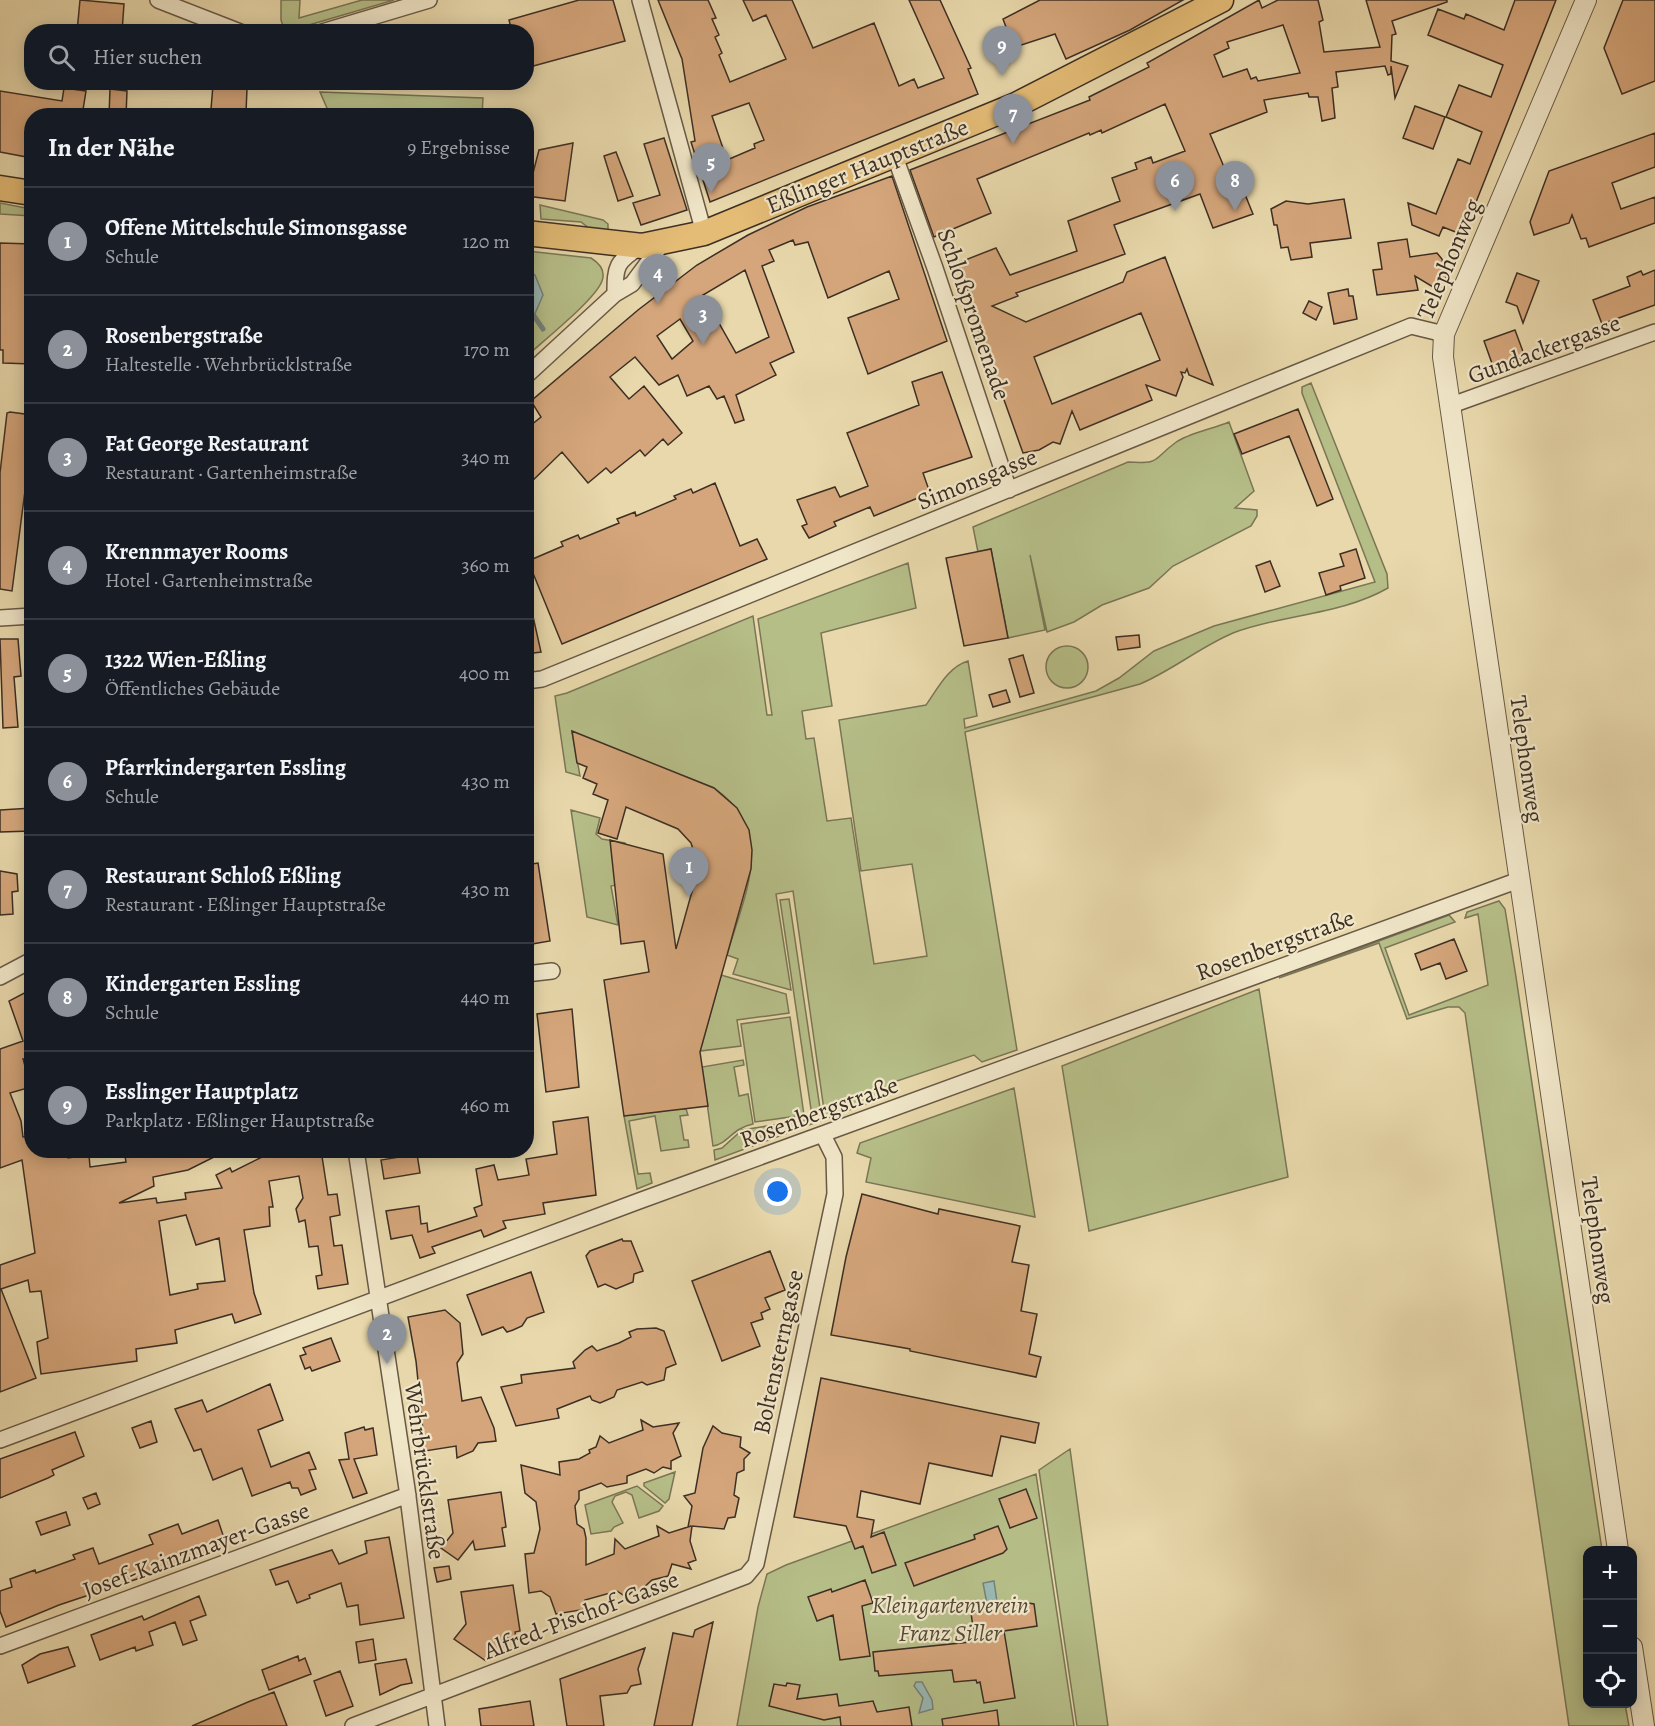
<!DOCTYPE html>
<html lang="de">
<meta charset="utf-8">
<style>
body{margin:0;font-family:Alegreya,serif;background:#20242c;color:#f1f3f6}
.controls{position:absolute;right:18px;bottom:18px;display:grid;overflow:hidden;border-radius:12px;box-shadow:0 3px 15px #0003}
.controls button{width:54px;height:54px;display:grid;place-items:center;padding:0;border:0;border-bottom:2px solid #363941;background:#171b24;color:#f1f3f6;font:30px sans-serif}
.you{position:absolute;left:778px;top:1192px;width:21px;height:21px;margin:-15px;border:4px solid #fff;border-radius:50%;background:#1a73e8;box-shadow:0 0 0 9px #1a73e833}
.badge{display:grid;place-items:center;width:39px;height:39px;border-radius:50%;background:#8c9099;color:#fff;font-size:20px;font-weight:700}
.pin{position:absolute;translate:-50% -50px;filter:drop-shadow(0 2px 3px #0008)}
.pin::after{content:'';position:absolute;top:32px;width:21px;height:18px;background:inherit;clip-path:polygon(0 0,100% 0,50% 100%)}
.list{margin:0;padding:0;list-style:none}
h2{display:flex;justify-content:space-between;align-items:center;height:78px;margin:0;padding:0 24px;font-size:26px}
h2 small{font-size:20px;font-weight:400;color:#9ea1a6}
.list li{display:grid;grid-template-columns:39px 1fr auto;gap:18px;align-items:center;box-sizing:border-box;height:108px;padding:0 24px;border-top:2px solid #363941}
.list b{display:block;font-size:22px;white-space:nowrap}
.list p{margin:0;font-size:20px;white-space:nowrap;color:#9ea1a6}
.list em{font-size:20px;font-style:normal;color:#9ea1a6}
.icon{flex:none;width:33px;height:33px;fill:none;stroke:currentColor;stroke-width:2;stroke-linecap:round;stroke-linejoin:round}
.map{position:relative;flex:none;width:1655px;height:1726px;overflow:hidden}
.search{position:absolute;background:#171b24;box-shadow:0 3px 15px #0003;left:24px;top:24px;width:510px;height:66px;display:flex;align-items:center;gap:15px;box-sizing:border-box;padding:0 21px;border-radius:24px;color:#9ea1a6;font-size:22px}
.panel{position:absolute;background:#171b24;box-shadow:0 3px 15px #0003;left:24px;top:108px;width:510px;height:1050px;border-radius:24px}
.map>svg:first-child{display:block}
.green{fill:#b6be88;stroke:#7a7656;stroke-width:1.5}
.water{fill:#9ab8b3;stroke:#75817a;stroke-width:1.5}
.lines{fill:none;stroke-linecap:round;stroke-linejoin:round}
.stream{stroke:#75817a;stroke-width:5}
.building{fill:#d5a67b;stroke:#3d2f24;stroke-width:1.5;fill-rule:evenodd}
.minor-casing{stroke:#685946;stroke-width:18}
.tertiary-casing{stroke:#685946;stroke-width:22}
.primary-casing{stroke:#3d2f24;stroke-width:27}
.minor{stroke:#f0e6c8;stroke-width:15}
.tertiary{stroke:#f0e6c8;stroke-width:20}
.primary{stroke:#e4bc76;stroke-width:24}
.labels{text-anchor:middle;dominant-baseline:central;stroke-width:4.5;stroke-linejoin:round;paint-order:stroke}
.street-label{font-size:24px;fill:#3d2f24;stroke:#f0e6c8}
.park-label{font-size:24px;font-style:italic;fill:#554c38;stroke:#f0e6c8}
</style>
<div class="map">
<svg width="1655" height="1726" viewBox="0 0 1655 1726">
<rect width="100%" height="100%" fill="#e8d8ab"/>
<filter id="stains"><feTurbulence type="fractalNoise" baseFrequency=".00333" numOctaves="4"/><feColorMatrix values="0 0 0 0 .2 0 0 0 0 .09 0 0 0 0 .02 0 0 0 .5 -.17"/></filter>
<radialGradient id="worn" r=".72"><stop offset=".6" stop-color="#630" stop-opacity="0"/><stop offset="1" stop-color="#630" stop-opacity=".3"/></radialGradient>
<path class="green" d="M281 0H300L299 18 362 0H394L285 32 281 20Z
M320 92 483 98 482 115H330Z
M0 203 31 209V216L0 214Z
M540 205 603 220 608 224V230L589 228 581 222 541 219Z
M527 251 591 258C599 263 606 270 602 281 595 300 544 340 527 356Z
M1311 383 1387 574 1388 588C1341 615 1283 614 1233 633 1200 647 1173 670 1140 684L965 732 1017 1050 982 1062 974 1055 888 1084 887 1096 715 1160 714 1150 722 1148 742 1130 825 1117 793 891 776 894 791 990 733 974 738 959 727 955C744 895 778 832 714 788L572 732 580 776 566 772 555 696 567 693 753 616 767 715H772L758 619 908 563 916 608 821 633 832 706 802 711 806 739 814 738 827 821 851 818 874 964 927 956 912 864 861 871 839 720 926 705C938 688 948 667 968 661L977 716 964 719 965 728 1096 691 1119 678 1154 651 1214 626 1375 582 1302 393V387Z
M1229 422 1254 491 1235 508 1257 510V516L1251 526 1173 566 1149 588 1102 605 1074 622 1047 632 1030 555 1045 630 1008 638 991 549 978 552 973 527 1128 462C1161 464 1152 460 1175 443 1188 433 1213 429 1229 422Z
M1046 667a21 21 0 1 1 42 0a21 21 0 1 1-42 0Z
M571 810 600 818 596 834 602 839 625 843 627 850 611 846 616 885 611 886 618 925 587 917Z
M789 899 821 1115 812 1116 780 900Z
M1499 901 1505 909 1516 977 1602 1550H1588V1704H1625L1629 1726H1569L1465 1013 1459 1007H1448L1407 1019 1379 943 1279 978 1449 915 1455 922 1385 948 1409 1015 1488 985 1478 914 1465 918 1467 912Z
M721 975 786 994 789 1013 737 1020 741 1046 700 1051Z
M1259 989 1288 1177 1089 1231 1062 1066Z
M790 1017 804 1115 755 1122 741 1024Z
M743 1060 744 1065 734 1067 739 1096 748 1094 753 1124C732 1128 728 1144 713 1146L702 1067Z
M1014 1088 1035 1217 866 1182 871 1158 857 1153 860 1143Z
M680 1102 681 1109H686L688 1115 680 1116 684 1140H688L689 1147 661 1151 655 1116 629 1121 638 1174 650 1173 652 1183 637 1189 624 1116 665 1111Z
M1070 1449 1108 1726H1077L1039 1470Z
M675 1472 669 1499 665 1503 644 1486V1483Z
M1036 1474 1074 1726H737L758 1607 767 1574 786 1565Z
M637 1486 663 1506 659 1511 639 1518 632 1495 626 1492 615 1496 612 1502 623 1523 614 1527 611 1531 591 1534 585 1505Z"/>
<path class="water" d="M527 271 535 275 543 295 534 316 527 319Z
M994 1581 997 1602 987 1604 983 1583Z
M916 1682H922L932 1700 933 1709 919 1713 923 1698 914 1686Z"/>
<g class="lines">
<path class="stream" d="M534 316 543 329"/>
</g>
<path class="building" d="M80 0 124 4 122 32H77Z
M579 0H613L625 41 526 68V32H512L509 20Z
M658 0H708L716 18 712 19 719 35 715 37 722 53 719 55 730 82 786 59 766 15 753 21 743 0H792L813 48 874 23 899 86 914 79 918 88 944 78 909 0H940L971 68 968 69 978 94 710 202 691 142 695 141 682 59ZM749 103 764 140 754 144 755 148 727 160 712 116Z
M1040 0H1183L1130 30 1066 59 1055 34 1015 47 1012 41 1004 45 997 31 1006 27 1003 19Z
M1259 0 1262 8 1278 0H1318L1323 20 1319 22 1324 52 1380 47 1366 0H1447V2L1392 21 1396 34 1392 35 1391 61 1408 66 1395 98 1391 66V74L1388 75 1385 66 1336 72 1338 87 1332 88 1335 118 1322 121 1318 97H1309L1308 93 1264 100 1267 112 1210 134 1236 195 1244 192 1253 214 1213 228 1200 194 1114 225 1125 254 1016 293 1018 296 992 306 1026 322 1123 282 1127 272 1165 257 1213 385 1189 375 1187 369 1185 373 1181 372 1183 377 1176 396 1146 385 1152 400 1080 430 1072 411 1060 444 1053 442 1039 450 1023 453 983 341 976 338 981 325 958 265 960 262 996 248 1010 275 1077 251 1068 221 1120 201 1112 178 1137 169 1135 163 1151 157 1153 163 1185 151 1165 104 1102 133 1101 130 1090 135 1089 133 977 179 991 213 934 237 910 170 1090 100 1089 97 1149 67 1147 63ZM1283 25 1300 73 1258 81 1256 77 1251 79 1247 69 1223 77 1214 55 1229 48 1227 42ZM1141 313 1160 360 1052 404 1034 357Z
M1515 0H1556L1463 235 1443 227 1439 236 1412 225 1408 203 1436 214 1458 159 1470 164 1482 132 1446 117 1459 85 1491 97 1503 65 1428 35 1438 9 1464 19 1466 14 1504 30Z
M1623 0H1655V81L1622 94 1604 48Z
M213 85 247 88 246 113 211 109Z
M64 88 86 91 82 116H32V158L0 152V91L62 101Z
M110 89 127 91 126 116H109Z
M1415 106 1445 117 1433 149 1403 138Z
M1655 133V167L1612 183 1621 209 1655 197V223L1589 247 1586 238 1581 239 1572 215 1569 223 1534 235 1530 222 1549 171Z
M664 138 687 210 641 225 633 203 660 195 644 144Z
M573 143 565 201 527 196 539 150Z
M616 152 633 196 618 201 604 156Z
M892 176 947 341 868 374 848 318 899 299 889 271 828 298 808 242 795 245 793 240 769 250 774 261 762 266 794 352 770 363 776 375 736 395 744 420 735 423 724 396 717 399 709 386 687 396 678 375 659 385 635 357 610 377 629 399 644 386 682 433 668 445 663 439 645 456 640 450 611 473 606 468 588 483 562 452 526 487V429L541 417 531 401 638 310 697 265 748 235 807 207ZM745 270 769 337 736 353 703 295ZM680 319 693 341 672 359 657 336Z
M1344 199 1351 238 1310 243 1312 257 1291 260 1288 247 1281 248 1277 225H1274L1271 209 1286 201 1308 204Z
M1407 239 1410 257 1437 253 1442 259 1447 282 1438 290 1415 276 1418 290 1377 295 1373 270 1382 269 1378 243Z
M0 243 32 244V364L3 363V350H0Z
M1655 270V305L1602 324 1593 300 1630 286 1627 277 1641 271 1643 275Z
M1517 273 1539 281 1523 323 1517 306 1506 302Z
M1348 289 1349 296H1353L1357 319 1334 324 1328 293Z
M1309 301 1322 307 1316 320 1303 313Z
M1515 330 1525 357 1494 369 1484 341Z
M942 372 972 457 923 473 930 493 874 516 870 507 834 522 836 526 809 538 802 526 807 524 797 500 835 487 840 497 868 486 847 433 919 405 912 382Z
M1298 409 1333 499 1317 506 1289 436 1242 454 1234 434Z
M10 412 32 415V437L12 591 0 589V473L7 413Z
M715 483 740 546 757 539 767 559 562 644 528 561 563 546 561 542 578 535 580 539 619 523 617 519 635 512 636 516 676 499 674 496 691 489 693 493Z
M991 549 1008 638 964 646 946 558Z
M1356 549 1365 578 1340 586 1341 590 1326 595 1319 573 1344 566 1340 554Z
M1270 561 1280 586 1265 592 1256 566Z
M532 612 541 652 526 654V613Z
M1139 635 1140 647 1118 650 1116 637Z
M0 639H18L21 676 14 677 18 727 3 728Z
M1023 655 1034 693 1020 697 1009 659Z
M1006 690 1010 702 993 707 989 695Z
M572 731 714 788 737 808 749 830 752 850 751 869 700 1052 708 1106 624 1116 604 980 649 972 644 941 621 944 610 840 663 854 676 949 696 877 697 862 691 843 678 829 626 807 617 839 598 833 608 800 593 794 597 784 583 778 587 767 577 763Z
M32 808V831L0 832V810Z
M538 863 550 941 526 945V865Z
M0 871 17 874 18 891 12 892 13 914 0 915Z
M1454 939 1467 971 1446 979 1440 963 1421 970 1415 954Z
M32 989V1058L23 1059 31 1087 10 1093 21 1121 23 1137 32 1136V1150H67L68 1158 89 1155 90 1167 126 1162 124 1150H228L188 1170 153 1177 154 1186 119 1203 156 1198 157 1203 186 1199 185 1193 222 1188 216 1175 230 1168 232 1172 264 1156 263 1150H321L328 1195 337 1194 340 1215 330 1217 334 1246 342 1245 348 1284 318 1289 316 1276 322 1275 318 1246 309 1247 305 1220 299 1222 296 1209 303 1198 299 1176 269 1181 273 1207H269L270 1226 244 1230 254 1293 261 1314 235 1323 232 1314 175 1330 177 1343 136 1349 137 1361 41 1374 37 1342 48 1338 41 1291 30 1292 28 1280 1 1289 36 1378 0 1392V1265L35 1253 22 1160 0 1168V1049L23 1041 9 1001ZM186 1215 196 1245 219 1238 225 1281 197 1284 198 1289 170 1295 159 1221Z
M572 1009 579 1087 546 1092 537 1014Z
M588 1117 596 1195 543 1203 545 1214 503 1221 506 1228 484 1237 481 1230 432 1247 435 1253 420 1258 412 1235 391 1239 386 1211 419 1206 421 1224 427 1223 428 1232 477 1216 474 1208 482 1205 476 1169 494 1165 498 1180 529 1175 526 1159 557 1154 553 1122Z
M417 1154 420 1173 384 1179 381 1160Z
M862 1194 938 1214 939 1209 1020 1226 1012 1262 1029 1265 1021 1311 1037 1314 1029 1354 1041 1357 1036 1377 910 1351V1349L831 1335 846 1257Z
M622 1239 623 1241H631L643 1271 634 1274 633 1282 616 1289 605 1284 598 1287 586 1256 590 1251Z
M770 1251 785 1290 765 1298 770 1309 761 1313 763 1319 751 1323 760 1346 722 1361 692 1281Z
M531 1272 544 1312 527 1318 522 1326 513 1330 507 1332 503 1327 482 1335 467 1295Z
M445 1310 460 1323 463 1354 457 1363 462 1401 481 1397 494 1428 496 1441 478 1443 473 1451 457 1458 456 1446 425 1451 416 1361 408 1317Z
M656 1328 664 1331 676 1364 666 1368 664 1380 647 1385 642 1382 617 1390 614 1397 600 1403 592 1400 590 1396 557 1409 559 1418 516 1426 501 1387 522 1383 521 1375 575 1368 573 1362 585 1350 592 1346 597 1351 619 1343 631 1337 629 1332 637 1329Z
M331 1338 340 1361 312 1371 310 1367 305 1369 300 1356 306 1354 303 1348Z
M821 1378 1039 1423 1035 1443 1001 1436 992 1476 929 1463 920 1504 861 1491 857 1517 874 1520 871 1537 884 1532 896 1565 872 1573 863 1546 855 1549 846 1526 794 1517Z
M270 1384 283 1420 258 1430 271 1467 309 1452 316 1469 309 1470 316 1489 301 1495 298 1488H292L290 1482 252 1496 242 1468 213 1480 201 1449 194 1451 175 1409 202 1400 207 1412Z
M641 1420 653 1427 679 1423 673 1433 681 1456 671 1461V1469L663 1467 654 1473 646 1469 627 1476V1483L607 1487 601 1483 579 1491V1499L575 1506 577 1524 584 1529 586 1538V1565L614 1554 615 1539 625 1549 659 1536 657 1526 669 1533 691 1526 688 1527 692 1506 684 1496 695 1493 703 1448 713 1426 722 1433 741 1437 740 1447 750 1453 744 1459V1470L737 1473 734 1495 739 1498 735 1517 728 1518 724 1529 692 1526 690 1541 696 1560 688 1563 691 1569 672 1564 668 1576 652 1580 642 1589 633 1591 626 1597 617 1591 585 1600 587 1609 556 1614 550 1597 541 1591 529 1593 525 1554 534 1553 540 1529 536 1502 525 1493 521 1465 560 1475 559 1462 579 1459 590 1453 589 1450 596 1447 600 1436 609 1443 643 1430Z
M151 1421 157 1442 140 1448 132 1428Z
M364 1427 365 1430 373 1428 377 1455 354 1459 367 1493 353 1498 339 1460 349 1459 345 1433Z
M75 1432 84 1456 52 1470 54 1475 48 1478 0 1498V1459Z
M1026 1489 1037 1518 1010 1528 999 1499Z
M501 1492 506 1527 502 1528 505 1546 475 1550 473 1541 458 1560 441 1548 453 1533 448 1500Z
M96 1493 100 1504 88 1509 83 1498Z
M66 1512 70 1525 41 1535 36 1522Z
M218 1520 224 1538 218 1541 220 1546 167 1569 59 1605 6 1627 0 1611V1591L12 1587 10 1579 35 1570 36 1573 75 1559 73 1555 93 1548 99 1564 153 1544 149 1535 178 1524 182 1534Z
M998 1526 1007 1549 1003 1553 914 1586 905 1563 975 1539 974 1535Z
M389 1537 404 1618 360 1625 358 1605 347 1607 341 1583 309 1595 310 1598 297 1603 288 1581 276 1585 270 1570 332 1550 339 1564 367 1553 365 1541Z
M449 1566 451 1579 437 1582 434 1568Z
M865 1580 873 1603 862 1606 870 1656 840 1660 833 1615 817 1621 808 1597 831 1589 832 1592Z
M513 1585 520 1631 515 1632 516 1637 502 1639 503 1655 486 1661 454 1639 466 1624 461 1592Z
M199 1596 206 1615 190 1621 197 1640 183 1645 175 1622 149 1632 153 1645 136 1651 135 1647 100 1660 91 1635 142 1616 144 1620Z
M1028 1603 1034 1604 1037 1626 1004 1631 1015 1698 984 1703 980 1682 977 1683 976 1680 954 1682 952 1670 879 1676 878 1671H875L873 1652 970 1642 969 1634H974L971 1613Z
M713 1622 692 1726H654L673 1633 693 1637 695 1630Z
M373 1639 376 1660 359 1663 356 1642Z
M68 1647 75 1666 28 1683 22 1665 40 1654Z
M645 1648 638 1669 641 1684 631 1686 627 1693 600 1696 604 1726H567L560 1679Z
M298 1656 299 1661 305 1658 311 1674 269 1690 262 1670Z
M406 1659 412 1683 401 1685 380 1695 375 1664Z
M340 1671 353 1706 326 1716 314 1681Z
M787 1683 800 1685 797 1699 837 1694 839 1706 873 1701 877 1712 909 1707 912 1726H841L840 1717 824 1720 769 1706 774 1684 786 1686Z
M274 1692 287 1726H192L248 1702Z
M530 1701 534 1726H481L479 1709Z
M997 1710 999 1726H943L942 1719Z"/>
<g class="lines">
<defs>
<path id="minor" d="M158 0 240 32
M640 0 704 233
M322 32 429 0
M894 154 935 268 1009 490
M615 294C615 266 616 262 641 246
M526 376 615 294 632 284 664 241
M1449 406 1655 332
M0 618 32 616
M526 681 542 679 1411 326 1444 334
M526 974 552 971
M0 977 32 960
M356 1150 407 1489 437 1726
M0 1440 639 1201 1519 880
M0 1646 408 1495
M353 1726 746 1576 756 1564 835 1194 834 1157 823 1135"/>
<path id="tertiary" d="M1586 0 1444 334 1443 357 1618 1550
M1632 1647 1644 1726"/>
<path id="primary" d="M0 188 32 193
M526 233 642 246 704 233 1016 105 1221 0"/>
</defs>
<use href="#minor" class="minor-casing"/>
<use href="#tertiary" class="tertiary-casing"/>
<use href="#primary" class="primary-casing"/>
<use href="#minor" class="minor"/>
<use href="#tertiary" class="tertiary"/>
<use href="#primary" class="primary"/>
</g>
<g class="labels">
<g class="street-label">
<text transform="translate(867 166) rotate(-22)">Eßlinger Hauptstraße</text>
<text transform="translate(1449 259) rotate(-67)">Telephonweg</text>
<text transform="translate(974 314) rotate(71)">Schloßpromenade</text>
<text transform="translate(1544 349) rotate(-20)">Gundackergasse</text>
<text transform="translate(977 479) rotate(-22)">Simonsgasse</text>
<text transform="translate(1527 759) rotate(82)">Telephonweg</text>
<text transform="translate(1275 945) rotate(-20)">Rosenbergstraße</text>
<text transform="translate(819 1112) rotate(-20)">Rosenbergstraße</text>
<text transform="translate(1598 1240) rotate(82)">Telephonweg</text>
<text transform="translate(778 1352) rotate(-78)">Boltensterngasse</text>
<text transform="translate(425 1471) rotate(82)">Wehrbrücklstraße</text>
<text transform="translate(196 1550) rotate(-20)">Josef-Kainzmayer-Gasse</text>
<text transform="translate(581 1615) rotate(-21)">Alfred-Pischof-Gasse</text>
</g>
<g class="park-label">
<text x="950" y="1605">Kleingartenverein<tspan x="950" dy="28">Franz Siller</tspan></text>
</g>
</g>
<rect width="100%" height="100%" filter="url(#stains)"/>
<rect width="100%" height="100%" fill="url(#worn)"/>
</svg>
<div class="controls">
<button>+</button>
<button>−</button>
<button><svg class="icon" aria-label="locate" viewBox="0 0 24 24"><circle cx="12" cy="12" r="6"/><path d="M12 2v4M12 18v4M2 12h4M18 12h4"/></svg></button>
</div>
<div class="you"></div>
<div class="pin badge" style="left:689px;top:897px">1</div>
<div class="pin badge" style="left:387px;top:1364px">2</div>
<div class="pin badge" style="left:703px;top:345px">3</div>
<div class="pin badge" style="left:658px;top:304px">4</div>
<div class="pin badge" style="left:711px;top:193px">5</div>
<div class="pin badge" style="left:1175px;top:211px">6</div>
<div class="pin badge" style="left:1013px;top:144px">7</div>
<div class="pin badge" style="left:1235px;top:211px">8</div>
<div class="pin badge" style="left:1002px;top:76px">9</div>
<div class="search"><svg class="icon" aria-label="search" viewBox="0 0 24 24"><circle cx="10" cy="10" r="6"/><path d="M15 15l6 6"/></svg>Hier suchen</div>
<section class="panel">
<h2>In der Nähe<small>9 Ergebnisse</small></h2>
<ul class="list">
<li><span class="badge">1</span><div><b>Offene Mittelschule Simonsgasse</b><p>Schule</p></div><em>120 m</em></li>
<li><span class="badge">2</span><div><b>Rosenbergstraße</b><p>Haltestelle · Wehrbrücklstraße</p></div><em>170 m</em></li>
<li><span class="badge">3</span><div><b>Fat George Restaurant</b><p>Restaurant · Gartenheimstraße</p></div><em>340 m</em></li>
<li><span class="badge">4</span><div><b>Krennmayer Rooms</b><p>Hotel · Gartenheimstraße</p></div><em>360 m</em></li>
<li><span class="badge">5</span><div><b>1322 Wien-Eßling</b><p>Öffentliches Gebäude</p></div><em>400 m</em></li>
<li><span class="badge">6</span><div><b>Pfarrkindergarten Essling</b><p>Schule</p></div><em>430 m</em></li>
<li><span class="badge">7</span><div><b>Restaurant Schloß Eßling</b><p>Restaurant · Eßlinger Hauptstraße</p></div><em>430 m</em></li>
<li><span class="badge">8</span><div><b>Kindergarten Essling</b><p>Schule</p></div><em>440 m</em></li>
<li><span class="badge">9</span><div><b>Esslinger Hauptplatz</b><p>Parkplatz · Eßlinger Hauptstraße</p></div><em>460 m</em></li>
</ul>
</section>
</div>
